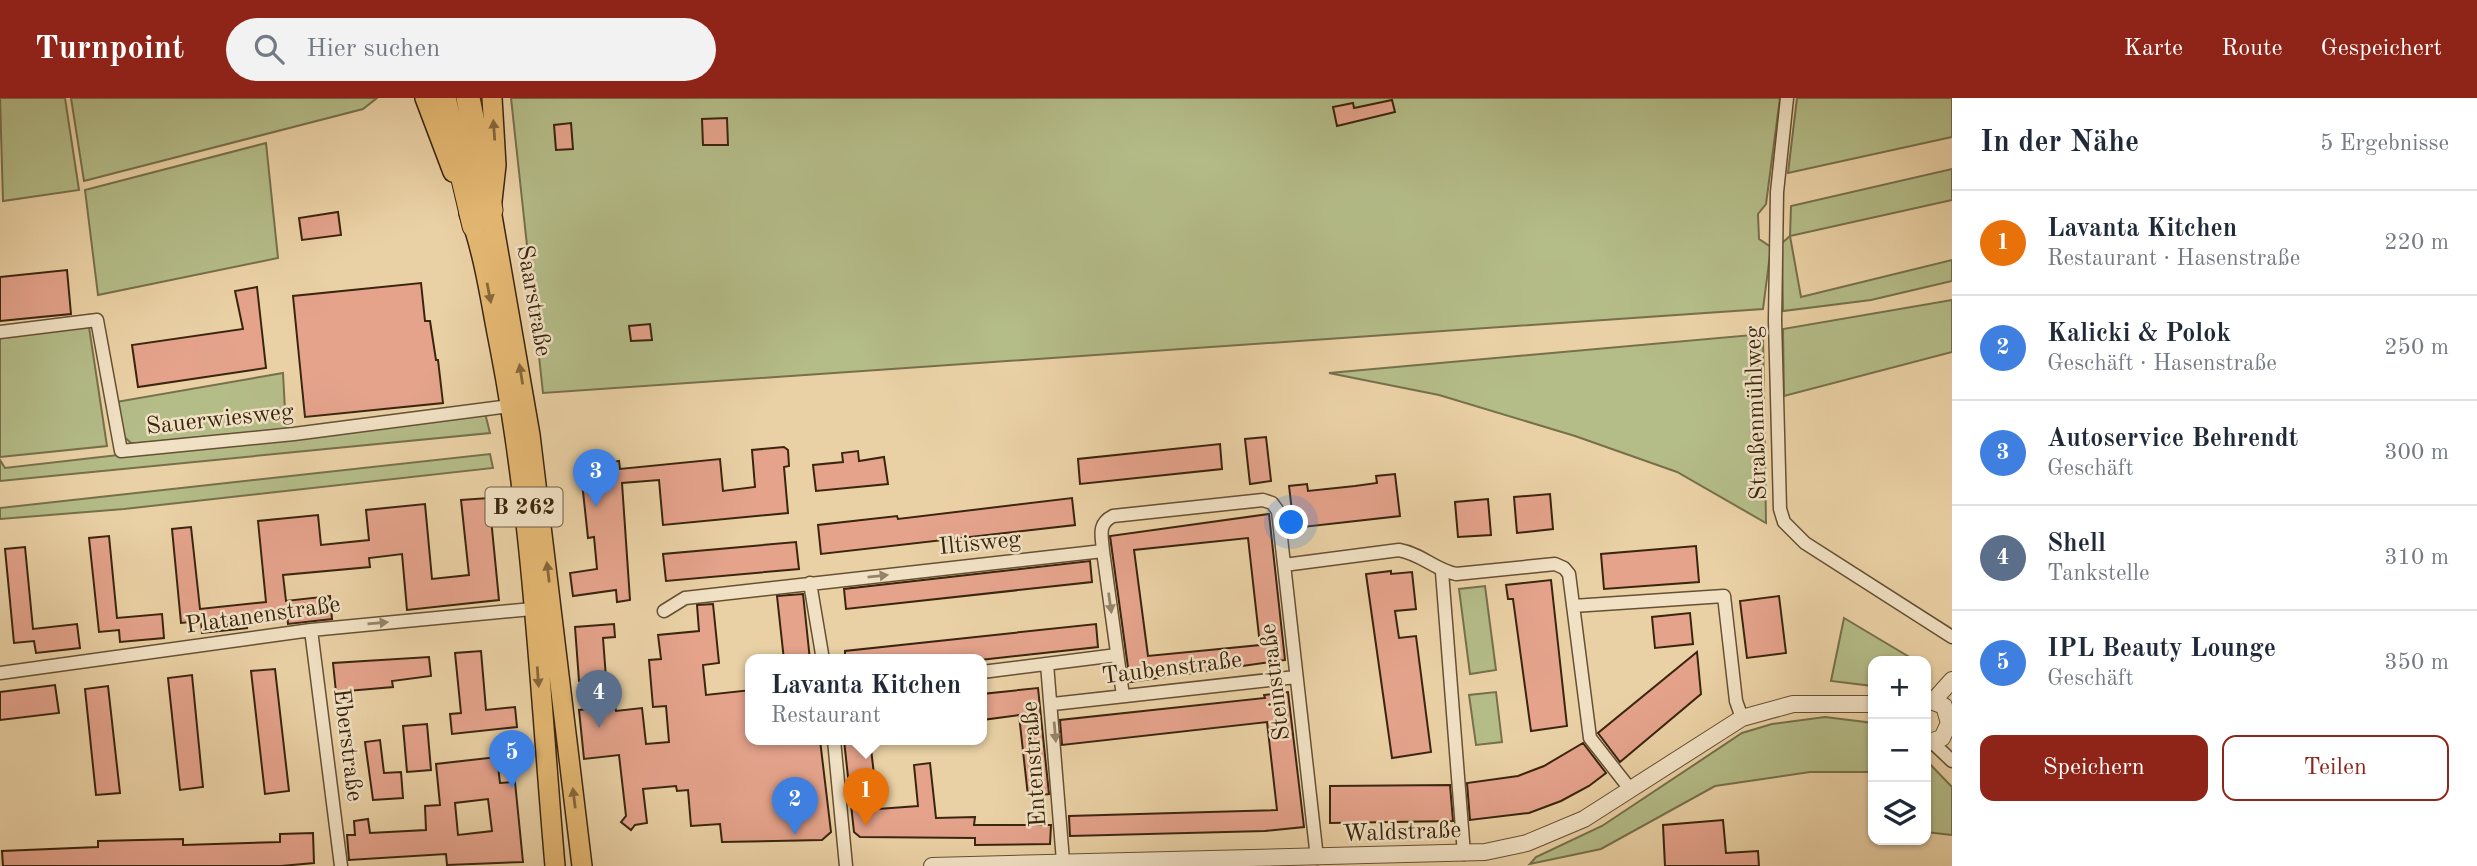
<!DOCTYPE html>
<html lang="de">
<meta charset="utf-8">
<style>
body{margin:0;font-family:"Old Standard TT",serif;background:#f2f2f3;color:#1f2937}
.controls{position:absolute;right:21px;bottom:21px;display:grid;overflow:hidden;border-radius:14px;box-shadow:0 2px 5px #0004}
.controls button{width:63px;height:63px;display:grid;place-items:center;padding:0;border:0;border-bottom:2px solid #e0e1e3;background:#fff;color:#1f2937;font:35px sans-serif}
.you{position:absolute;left:1292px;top:425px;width:24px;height:24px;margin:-18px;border:5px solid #fff;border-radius:50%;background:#1a73e8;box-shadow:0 0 0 10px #1a73e833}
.badge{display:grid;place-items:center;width:46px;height:46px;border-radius:50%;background:#8f2418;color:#fff;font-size:23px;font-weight:700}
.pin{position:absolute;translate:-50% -58px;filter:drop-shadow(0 2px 4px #0008)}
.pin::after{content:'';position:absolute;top:37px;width:24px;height:21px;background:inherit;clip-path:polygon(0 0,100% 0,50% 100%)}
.popup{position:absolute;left:745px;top:556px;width:242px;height:91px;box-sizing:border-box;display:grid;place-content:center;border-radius:14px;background:#fff;filter:drop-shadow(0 2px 5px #0005);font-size:23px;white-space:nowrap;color:#747a83}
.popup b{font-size:26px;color:#1f2937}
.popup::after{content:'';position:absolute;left:50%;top:100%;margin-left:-14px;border:14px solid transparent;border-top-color:#fff}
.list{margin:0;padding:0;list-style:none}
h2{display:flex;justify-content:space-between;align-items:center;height:91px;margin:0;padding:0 28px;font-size:30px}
h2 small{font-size:23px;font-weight:400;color:#747a83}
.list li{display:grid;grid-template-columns:46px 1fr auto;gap:21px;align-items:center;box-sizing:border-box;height:105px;padding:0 28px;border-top:2px solid #e0e1e3}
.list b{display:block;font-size:26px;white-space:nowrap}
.list p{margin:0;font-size:23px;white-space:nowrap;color:#747a83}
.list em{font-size:23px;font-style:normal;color:#747a83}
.actions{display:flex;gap:14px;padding:21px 28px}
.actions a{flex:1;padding:16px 0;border:2px solid #8f2418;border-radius:14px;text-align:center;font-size:24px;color:#8f2418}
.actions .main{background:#8f2418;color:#fff}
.icon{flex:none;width:38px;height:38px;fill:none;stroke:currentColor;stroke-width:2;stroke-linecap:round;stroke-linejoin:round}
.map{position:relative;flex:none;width:1952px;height:768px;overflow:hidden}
header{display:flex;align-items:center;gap:42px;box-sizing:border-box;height:98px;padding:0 35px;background:#8f2418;color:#fff}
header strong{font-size:33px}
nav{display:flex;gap:38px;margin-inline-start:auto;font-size:24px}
.search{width:490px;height:63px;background:#f2f2f3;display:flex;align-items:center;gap:18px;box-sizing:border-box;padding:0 24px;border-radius:38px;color:#747a83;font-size:26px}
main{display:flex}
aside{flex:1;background:#fff}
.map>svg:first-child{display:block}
.green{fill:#b4bc88;stroke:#77704b;stroke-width:2}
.building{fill:#e5a38c;stroke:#3a250e;stroke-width:2;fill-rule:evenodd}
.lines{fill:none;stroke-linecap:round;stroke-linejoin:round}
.minor-casing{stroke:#665034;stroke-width:15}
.tertiary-casing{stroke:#665034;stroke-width:18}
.primary-casing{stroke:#3a250e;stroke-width:22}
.motorway-casing{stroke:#3a250e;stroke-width:25}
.minor{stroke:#f1e1c4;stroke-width:12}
.tertiary{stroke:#f1e1c4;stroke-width:16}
.primary{stroke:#e5b872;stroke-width:19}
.motorway{stroke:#e5b872;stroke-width:23}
.oneway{fill:#87673b}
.oneway2{fill:#968369}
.labels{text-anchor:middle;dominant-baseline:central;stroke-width:5;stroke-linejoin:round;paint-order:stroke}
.shield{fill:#f1e1c4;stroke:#715d45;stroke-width:2}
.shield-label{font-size:23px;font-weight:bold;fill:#3a250e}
.street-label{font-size:24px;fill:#3a250e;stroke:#f1e1c4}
</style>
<header>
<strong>Turnpoint</strong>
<div class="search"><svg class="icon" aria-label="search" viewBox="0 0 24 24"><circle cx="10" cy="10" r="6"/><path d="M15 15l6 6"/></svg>Hier suchen</div>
<nav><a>Karte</a><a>Route</a><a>Gespeichert</a></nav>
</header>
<main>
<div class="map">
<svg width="1952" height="768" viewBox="0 0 1952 768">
<rect width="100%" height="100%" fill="#ead1a5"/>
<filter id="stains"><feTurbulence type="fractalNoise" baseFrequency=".00286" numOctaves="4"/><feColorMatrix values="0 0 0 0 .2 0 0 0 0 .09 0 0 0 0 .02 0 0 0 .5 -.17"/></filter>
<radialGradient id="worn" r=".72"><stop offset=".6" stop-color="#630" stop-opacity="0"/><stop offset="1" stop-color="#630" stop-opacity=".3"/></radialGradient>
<path class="green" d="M0 0H65L79 92 3 103Z
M71 0H377L363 11 84 83Z
M511 0H1780L1766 106 1758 116 1759 141 1771 149 1763 211 543 295Z
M1797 0H1952V39L1788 75Z
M266 45 278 160 98 197 85 92Z
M1952 71V102L1790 138 1801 199 1952 162V183L1871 202 1783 213 1782 145 1790 138 1791 108Z
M1952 202V254L1784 298 1783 231Z
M89 229 107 348 0 359V238Z
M1763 236 1766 425 1677 374 1575 338 1439 297 1329 275Z
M283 275 286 331 140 345H131L122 337 116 304Z
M485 315 490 335 0 383V362L5 370Z
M490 356 493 370 124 411 0 421V410Z
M1485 488 1496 572 1470 576 1459 491Z
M1844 520 1916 563H1873V588L1831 583Z
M1496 594 1502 644 1476 647 1469 597Z
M1825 619 1873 625V674H1810L1715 688 1601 751 1530 766 1536 759 1602 728 1742 635 1772 626Z
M1926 662 1952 689V737L1926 734Z"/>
<path class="building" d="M1392 2 1395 14 1337 28 1333 9 1353 5 1354 10Z
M727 20 728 47H703L702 21Z
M571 25 573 51 556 52 554 27Z
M338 114 341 137 302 142 299 120Z
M67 172 71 216 0 223V179Z
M421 185 425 223H430L436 262H438L443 305 305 319 293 198Z
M257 189 266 270 138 289 132 247 243 231 235 193Z
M650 226 652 242 631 243 629 228Z
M1266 339 1271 383 1250 386 1245 341Z
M1220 346 1222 371 1080 386 1078 361Z
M784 349 788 352 789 368 784 369 788 415 663 427 659 382 622 385 630 502 617 504 616 492 573 498 570 475 597 471 594 439 588 440 582 384 603 381 601 366 619 363 620 371 720 361 723 393 755 389 752 352Z
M858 353 859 363 884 359 888 386 816 393 813 367 843 364 842 355Z
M1395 376 1400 418 1294 430 1289 388 1307 386 1308 393 1355 388 1377 385 1376 378Z
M1550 396 1553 431 1517 435 1514 399Z
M489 400 499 502 407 512 402 456 369 460 370 469 283 477 286 503 330 498 332 521 288 526 287 515 245 519 247 530 202 535 201 523 181 525 172 431 191 429 200 511 266 504 258 423 318 417 321 447 369 442 366 412 425 406 432 481 469 477 461 402Z
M1072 400 1075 427 821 456 818 427 897 418 898 421Z
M1488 401 1491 437 1458 439 1455 404Z
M1269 416 1285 562 1130 584 1110 438ZM1248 440 1260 547 1148 558 1134 452Z
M109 438 117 520 162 516 164 540 120 544 119 532 99 534 89 440Z
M796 444 799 471 666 483 663 456Z
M1696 448 1699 484 1604 491 1601 456Z
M25 449 33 531 77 526 80 550 36 555 34 543 14 545 5 451Z
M1090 463 1092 484 846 511 844 491Z
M1391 473V476L1412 474 1416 511 1395 513 1399 540 1416 538 1431 654 1392 660 1366 476Z
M1551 482 1567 628 1531 633 1513 501H1508L1506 487Z
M803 496 810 562H784L777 498Z
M1779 498 1786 555 1747 560 1740 503Z
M713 506 719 565 703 567 706 597 751 592V642H820L831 734 822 742 722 744 720 726 691 728 688 692 677 693 676 688 643 691 647 725 635 727 631 732 621 724 626 718 619 657 584 661 579 612 615 608 616 613 642 610 646 646 669 644 666 608 653 609 649 562 661 561 658 537 699 533 697 507Z
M1690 515 1693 546 1655 550 1652 519Z
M614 526 615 539 603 540 606 580 579 583 575 529Z
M1096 526 1098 549 980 562H845V553Z
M481 553 486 612 515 609 517 629 452 636 450 616 461 615 455 555Z
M1697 554 1701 596 1620 664 1598 635Z
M429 559 431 578 392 583 393 589 336 594 333 565Z
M275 571 289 693 265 696 251 573Z
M192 577 203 689 180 692 168 580Z
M55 587 59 615 0 622V594Z
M108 588 120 695 96 697 85 591Z
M1038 590 1049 696 1028 698 1019 617 982 622V596Z
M1288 594 1304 729 1265 733 1070 738 1069 718 1277 712 1267 624 1062 647 1060 622 1265 600 1264 597Z
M427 626 431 672 407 674 403 628Z
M380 642 384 675 401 674 403 700 373 702 365 644Z
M844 642H870L878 711 918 708 914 667 930 665 936 720 975 719 974 727H1051L1050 746 975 747V740L860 739 854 734Z
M1583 645 1606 675 1589 688 1561 703 1529 715 1470 722 1467 685 1518 678 1544 668Z
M497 659 500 685 515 684 523 764 447 767 446 756 349 762 347 737H355L354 723 368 721 370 735 426 732 425 708 440 707 436 666ZM488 701 492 733 458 737 455 705Z
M1450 687 1453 723 1330 725V688Z
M1723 722 1726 755 1758 753 1759 768H1665L1663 727Z
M313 735 314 765 281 768H3L2 753 98 749V743L140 742 183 741V747L280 744V736Z"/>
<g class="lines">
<defs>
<path id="minor" d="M1787 0 1777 94 1775 223 1780 411 1784 424 1805 445 1952 539
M0 234 97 222 121 353 294 336 510 308
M1284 467 1399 452C1422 456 1435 472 1456 476L1555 466 1564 470 1569 476 1590 640 1630 691
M1442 474 1464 756
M810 485 823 562
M1573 508 1724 498 1736 603 1742 620
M664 513 685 500 1103 453
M311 532 341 768
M1047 566 1063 763
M982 574 1117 557
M0 575 311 532 532 511
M1123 598 1103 453C1102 438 1097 426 1113 418L1263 402 1272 405 1278 413 1317 760
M1053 606 1296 579
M834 642 846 768
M1933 645 1952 663"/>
<path id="tertiary" d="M1926 601 1944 608 1949 625 1942 640 1926 645
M1934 602 1952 582
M932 768 1485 754 1527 745 1584 721 1742 620 1793 606H1873"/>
<path id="primary" d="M425 0 453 74
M492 0 496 67 491 112 530 337 582 768
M469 115C485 158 491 206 500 250 533 420 540 596 555 768"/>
<path id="motorway" d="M444 0 474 128
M468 0 491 112"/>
</defs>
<use href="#minor" class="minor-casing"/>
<use href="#tertiary" class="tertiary-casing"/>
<use href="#primary" class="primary-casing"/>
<use href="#motorway" class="motorway-casing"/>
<use href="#minor" class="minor"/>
<use href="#tertiary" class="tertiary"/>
<use href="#primary" class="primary"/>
<use href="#motorway" class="motorway"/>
</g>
<defs><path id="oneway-solid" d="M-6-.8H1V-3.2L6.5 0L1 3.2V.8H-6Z" transform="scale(1.75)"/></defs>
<g class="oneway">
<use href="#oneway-solid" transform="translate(494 32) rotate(-94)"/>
<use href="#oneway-solid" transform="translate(489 195) rotate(79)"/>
<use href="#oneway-solid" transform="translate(521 276) rotate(-99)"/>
<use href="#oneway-solid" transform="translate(548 474) rotate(-97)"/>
<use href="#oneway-solid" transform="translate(538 579) rotate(86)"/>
<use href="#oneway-solid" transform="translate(574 700) rotate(-97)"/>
</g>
<g class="oneway2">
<use href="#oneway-solid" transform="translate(878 478) rotate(-6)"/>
<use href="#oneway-solid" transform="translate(1110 505) rotate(82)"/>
<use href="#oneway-solid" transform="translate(378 525) rotate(-5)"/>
<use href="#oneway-solid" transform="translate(1055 634) rotate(85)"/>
</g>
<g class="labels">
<rect class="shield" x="485.5" y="389.5" width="77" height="39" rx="5"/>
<g class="shield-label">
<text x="524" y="409">B 262</text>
</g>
<g class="street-label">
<text transform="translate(533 203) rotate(80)">Saarstraße</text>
<text transform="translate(1757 315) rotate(-92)">Straßenmühlweg</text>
<text transform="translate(220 322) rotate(-6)">Sauerwiesweg</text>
<text transform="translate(980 446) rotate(-6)">Iltisweg</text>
<text transform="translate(263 518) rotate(-8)">Platanenstraße</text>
<text transform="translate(1172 571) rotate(-7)">Taubenstraße</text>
<text transform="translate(1276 584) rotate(-97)">Steinstraße</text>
<text transform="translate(347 647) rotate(83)">Eberstraße</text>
<text transform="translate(1035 666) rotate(-94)">Entenstraße</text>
<text transform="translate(1402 735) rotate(-2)">Waldstraße</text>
</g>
</g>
<rect width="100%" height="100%" filter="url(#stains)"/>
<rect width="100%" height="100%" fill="url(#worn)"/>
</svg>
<div class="controls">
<button>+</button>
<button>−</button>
<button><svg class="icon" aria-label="layers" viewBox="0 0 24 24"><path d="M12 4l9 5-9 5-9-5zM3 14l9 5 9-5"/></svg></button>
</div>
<div class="you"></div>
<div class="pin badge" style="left:866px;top:728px;background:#e8710a">1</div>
<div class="popup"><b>Lavanta Kitchen</b>Restaurant</div>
<div class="pin badge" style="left:795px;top:737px;background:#3f7fe0">2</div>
<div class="pin badge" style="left:596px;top:409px;background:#3f7fe0">3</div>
<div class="pin badge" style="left:599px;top:630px;background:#5c6f8a">4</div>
<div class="pin badge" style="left:512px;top:690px;background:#3f7fe0">5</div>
</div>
<aside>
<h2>In der Nähe<small>5 Ergebnisse</small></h2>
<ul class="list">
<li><span class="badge" style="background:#e8710a">1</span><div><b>Lavanta Kitchen</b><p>Restaurant · Hasenstraße</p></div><em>220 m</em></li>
<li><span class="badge" style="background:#3f7fe0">2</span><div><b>Kalicki &amp; Polok</b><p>Geschäft · Hasenstraße</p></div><em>250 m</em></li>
<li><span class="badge" style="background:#3f7fe0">3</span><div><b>Autoservice Behrendt</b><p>Geschäft</p></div><em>300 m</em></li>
<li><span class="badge" style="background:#5c6f8a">4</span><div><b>Shell</b><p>Tankstelle</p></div><em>310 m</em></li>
<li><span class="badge" style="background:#3f7fe0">5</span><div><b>IPL Beauty Lounge</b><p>Geschäft</p></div><em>350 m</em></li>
</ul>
<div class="actions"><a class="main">Speichern</a><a>Teilen</a></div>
</aside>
</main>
